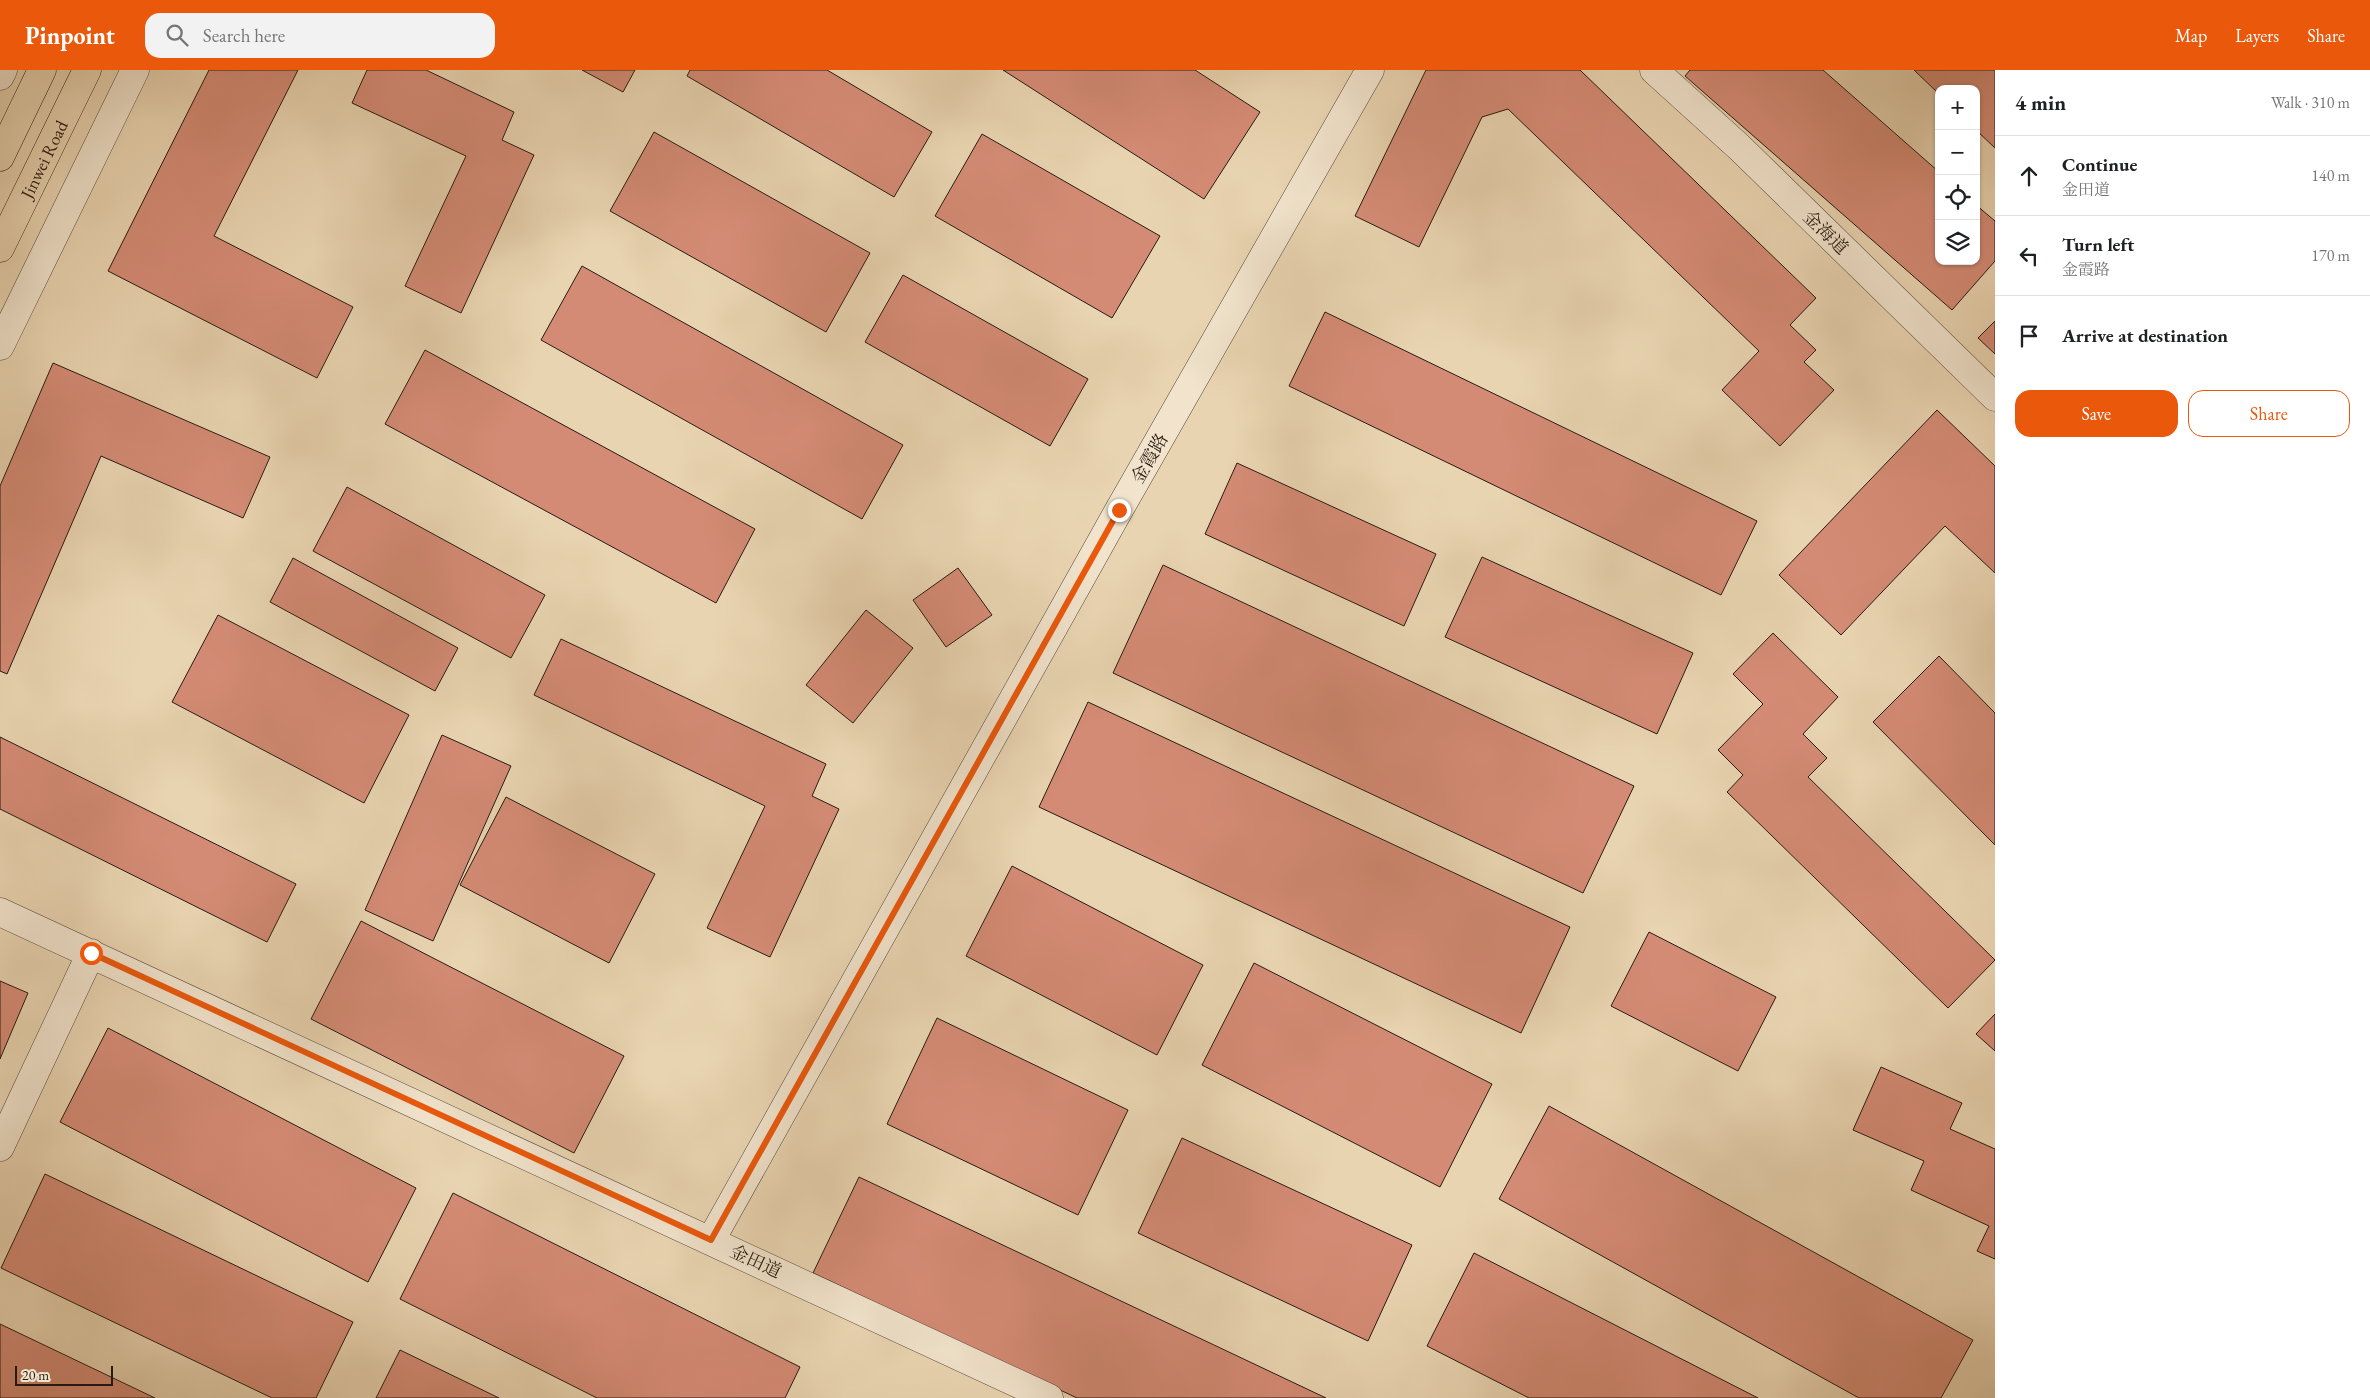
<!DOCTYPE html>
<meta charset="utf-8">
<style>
body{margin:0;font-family:"EB Garamond","Noto Serif SC",serif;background:#f2f2f2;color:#202124}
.controls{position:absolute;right:15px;top:15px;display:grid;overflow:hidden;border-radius:10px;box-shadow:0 1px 4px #0004}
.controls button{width:45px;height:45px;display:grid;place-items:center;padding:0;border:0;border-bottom:1px solid #e0e0e0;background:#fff;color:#202124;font:25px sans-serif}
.scale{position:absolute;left:15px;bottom:12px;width:98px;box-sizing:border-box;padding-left:5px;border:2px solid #281b13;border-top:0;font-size:14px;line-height:18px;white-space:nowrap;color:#281b13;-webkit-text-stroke:4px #f1e3cc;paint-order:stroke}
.stop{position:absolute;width:15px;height:15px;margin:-11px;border:4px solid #ea580c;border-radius:50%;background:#fff}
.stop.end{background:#ea580c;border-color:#fff;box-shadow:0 1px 5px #0008}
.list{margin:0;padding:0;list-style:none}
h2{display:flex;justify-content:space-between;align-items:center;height:65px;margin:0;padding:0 20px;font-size:21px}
h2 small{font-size:16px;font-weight:400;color:#757577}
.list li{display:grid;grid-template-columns:32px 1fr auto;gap:15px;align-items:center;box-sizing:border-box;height:80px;padding:0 20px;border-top:1px solid #e0e0e0}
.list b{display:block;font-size:19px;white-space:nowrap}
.list p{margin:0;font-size:16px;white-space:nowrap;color:#757577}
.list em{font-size:16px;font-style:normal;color:#757577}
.actions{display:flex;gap:10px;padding:15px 20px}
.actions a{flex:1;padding:11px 0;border:1px solid #ea580c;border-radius:15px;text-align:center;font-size:18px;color:#ea580c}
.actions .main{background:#ea580c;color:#fff}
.icon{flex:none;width:28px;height:28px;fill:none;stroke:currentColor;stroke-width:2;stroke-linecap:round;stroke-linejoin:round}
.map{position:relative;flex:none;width:1995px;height:1328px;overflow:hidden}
header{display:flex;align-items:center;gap:30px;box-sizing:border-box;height:70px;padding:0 25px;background:#ea580c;color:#fff}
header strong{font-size:24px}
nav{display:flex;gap:28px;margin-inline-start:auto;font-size:18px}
.search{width:350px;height:45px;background:#f2f2f2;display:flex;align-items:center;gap:12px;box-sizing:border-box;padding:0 18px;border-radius:15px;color:#757577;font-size:19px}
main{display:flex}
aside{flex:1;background:#fff}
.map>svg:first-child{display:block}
.building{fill:#d48b75;stroke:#281b13}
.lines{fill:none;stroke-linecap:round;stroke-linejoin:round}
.minor-casing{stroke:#58493a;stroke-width:29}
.major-casing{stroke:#281b13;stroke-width:29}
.minor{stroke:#f1e3cc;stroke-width:28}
.major{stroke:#e9d4b1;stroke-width:28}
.route{stroke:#ea580c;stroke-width:6}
.labels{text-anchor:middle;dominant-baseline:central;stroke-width:5;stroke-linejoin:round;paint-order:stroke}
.street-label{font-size:18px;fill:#281b13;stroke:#f1e3cc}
</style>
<header>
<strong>Pinpoint</strong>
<div class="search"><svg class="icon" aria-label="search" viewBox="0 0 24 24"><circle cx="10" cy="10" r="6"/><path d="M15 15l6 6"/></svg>Search here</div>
<nav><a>Map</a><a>Layers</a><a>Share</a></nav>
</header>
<main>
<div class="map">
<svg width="1995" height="1328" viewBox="0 0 1995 1328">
<rect width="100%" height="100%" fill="#e9d4b1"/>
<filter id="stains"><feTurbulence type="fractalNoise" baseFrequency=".004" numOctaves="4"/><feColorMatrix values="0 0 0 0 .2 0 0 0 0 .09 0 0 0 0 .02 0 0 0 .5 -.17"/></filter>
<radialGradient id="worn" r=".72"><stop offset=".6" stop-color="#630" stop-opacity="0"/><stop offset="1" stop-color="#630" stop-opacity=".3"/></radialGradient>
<path class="building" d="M209 0H298L214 166 353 237 317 308 108 201Z
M367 0H426L514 42 502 70 534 85 461 243 405 216 466 86 352 33Z
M582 0H635L623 22Z
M690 0H827L932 62 894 127 687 6Z
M1003 0H1195L1260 42 1204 129Z
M1426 0H1580L1816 228 1790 255 1816 280 1804 292 1834 320 1780 376 1722 320 1759 281 1508 39 1482 47 1419 177 1355 146Z
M1690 0H1823L1939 102V191H1976V135L1995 151V191L1952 240 1685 6Z
M1914 0H1995V78L1976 60V19H1939V24Z
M654 62 870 183 826 262 610 141Z
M982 64 1160 166 1112 248 935 146Z
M582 196 903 375 862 449 541 270Z
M903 205 1088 309 1050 376 865 272Z
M1325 242 1757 451 1721 525 1289 316Z
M1995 251V284L1978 268Z
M425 280 755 459 716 533 385 354Z
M53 293 270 387 243 448 101 386 7 604 0 601V416Z
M1937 340 1995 396V503L1945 456 1841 565 1779 505Z
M1237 393 1436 484 1404 556 1205 464Z
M347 417 545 525 511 588 313 481Z
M1482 487 1693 583 1657 664 1445 567Z
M293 488 458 578 435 621 270 532Z
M1163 495 1634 716 1583 823 1113 603Z
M958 498 992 545 946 577 913 530Z
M866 540 913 578 853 653 806 615Z
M218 545 409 645 364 733 172 632Z
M1773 563 1838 627 1803 664 1827 688 1808 707 1995 890 1948 938 1727 722 1743 705 1718 680 1763 634 1733 604Z
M561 569 826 694 812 726 839 739 770 887 707 858 765 736 534 625Z
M1939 586 1995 643V775L1873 652Z
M1088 632 1570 857 1521 963 1039 737Z
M442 665 511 696 433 871 365 840Z
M0 667 296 814 267 872 0 739Z
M506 727 655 804 609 893 460 815Z
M1012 796 1203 895 1157 985 966 886Z
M361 851 624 986 574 1083 311 949Z
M1649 862 1776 927 1738 1001 1611 936Z
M1254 893 1492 1014 1440 1117 1202 995Z
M0 911 28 923 0 989Z
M1995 944V981L1976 964Z
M937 948 1128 1040 1078 1145 887 1054Z
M108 958 416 1118 368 1212 60 1052Z
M1881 997 1962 1033 1950 1059 1995 1079V1189L1977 1181 1989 1156 1911 1120 1924 1091 1853 1060Z
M1549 1036 1973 1270 1941 1328H1859L1499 1129Z
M1182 1068 1412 1175 1368 1271 1138 1163Z
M45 1104 353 1252 316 1328H272L1 1198Z
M859 1107 1326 1328H1077L813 1203Z
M453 1123 800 1297 785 1328H597L400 1229Z
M1474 1183 1758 1328H1529L1427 1276Z
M0 1254 155 1328H0Z
M400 1280 499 1328H376Z"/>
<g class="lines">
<defs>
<path id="minor" d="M1654 0 1739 77 1995 327
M0 6 3 0
M0 276 135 0
M0 842 1049 1328
M0 1077 91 883
M711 1170 1119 440 1370 0"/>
<g id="major">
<path d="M0 87 42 0"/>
<path id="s1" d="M0 178 87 0"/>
</g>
</defs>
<use href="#minor" class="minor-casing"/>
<use href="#major" class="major-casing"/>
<use href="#minor" class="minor"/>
<use href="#major" class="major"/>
</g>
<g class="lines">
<path class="route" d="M91 883 711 1170 1119 440"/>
</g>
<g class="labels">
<g class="street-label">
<text stroke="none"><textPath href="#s1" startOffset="99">Jinwei Road</textPath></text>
<text transform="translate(1826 162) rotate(44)">金海道</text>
<text transform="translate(1149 388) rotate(-60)">金霞路</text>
<text transform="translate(756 1191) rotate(25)">金田道</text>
</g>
</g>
<rect width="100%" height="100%" filter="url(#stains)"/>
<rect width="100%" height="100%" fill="url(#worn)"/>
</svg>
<div class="controls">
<button>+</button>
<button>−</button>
<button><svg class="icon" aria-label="locate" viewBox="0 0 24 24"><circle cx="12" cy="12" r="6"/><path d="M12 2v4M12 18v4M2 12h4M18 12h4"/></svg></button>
<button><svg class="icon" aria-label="layers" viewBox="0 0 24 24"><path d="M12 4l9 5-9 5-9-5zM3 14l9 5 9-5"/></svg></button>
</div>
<div class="scale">20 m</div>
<div class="stop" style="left:91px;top:883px"></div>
<div class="stop end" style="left:1119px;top:440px"></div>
</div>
<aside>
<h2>4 min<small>Walk · 310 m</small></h2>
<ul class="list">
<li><svg class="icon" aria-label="ahead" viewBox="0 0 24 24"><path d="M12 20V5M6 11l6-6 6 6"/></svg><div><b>Continue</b><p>金田道</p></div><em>140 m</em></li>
<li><svg class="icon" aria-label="left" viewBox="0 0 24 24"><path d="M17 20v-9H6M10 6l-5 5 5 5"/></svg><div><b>Turn left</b><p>金霞路</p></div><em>170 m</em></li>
<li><svg class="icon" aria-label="arrive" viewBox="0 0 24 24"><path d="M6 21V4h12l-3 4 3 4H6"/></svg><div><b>Arrive at destination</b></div></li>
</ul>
<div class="actions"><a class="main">Save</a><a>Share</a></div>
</aside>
</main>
